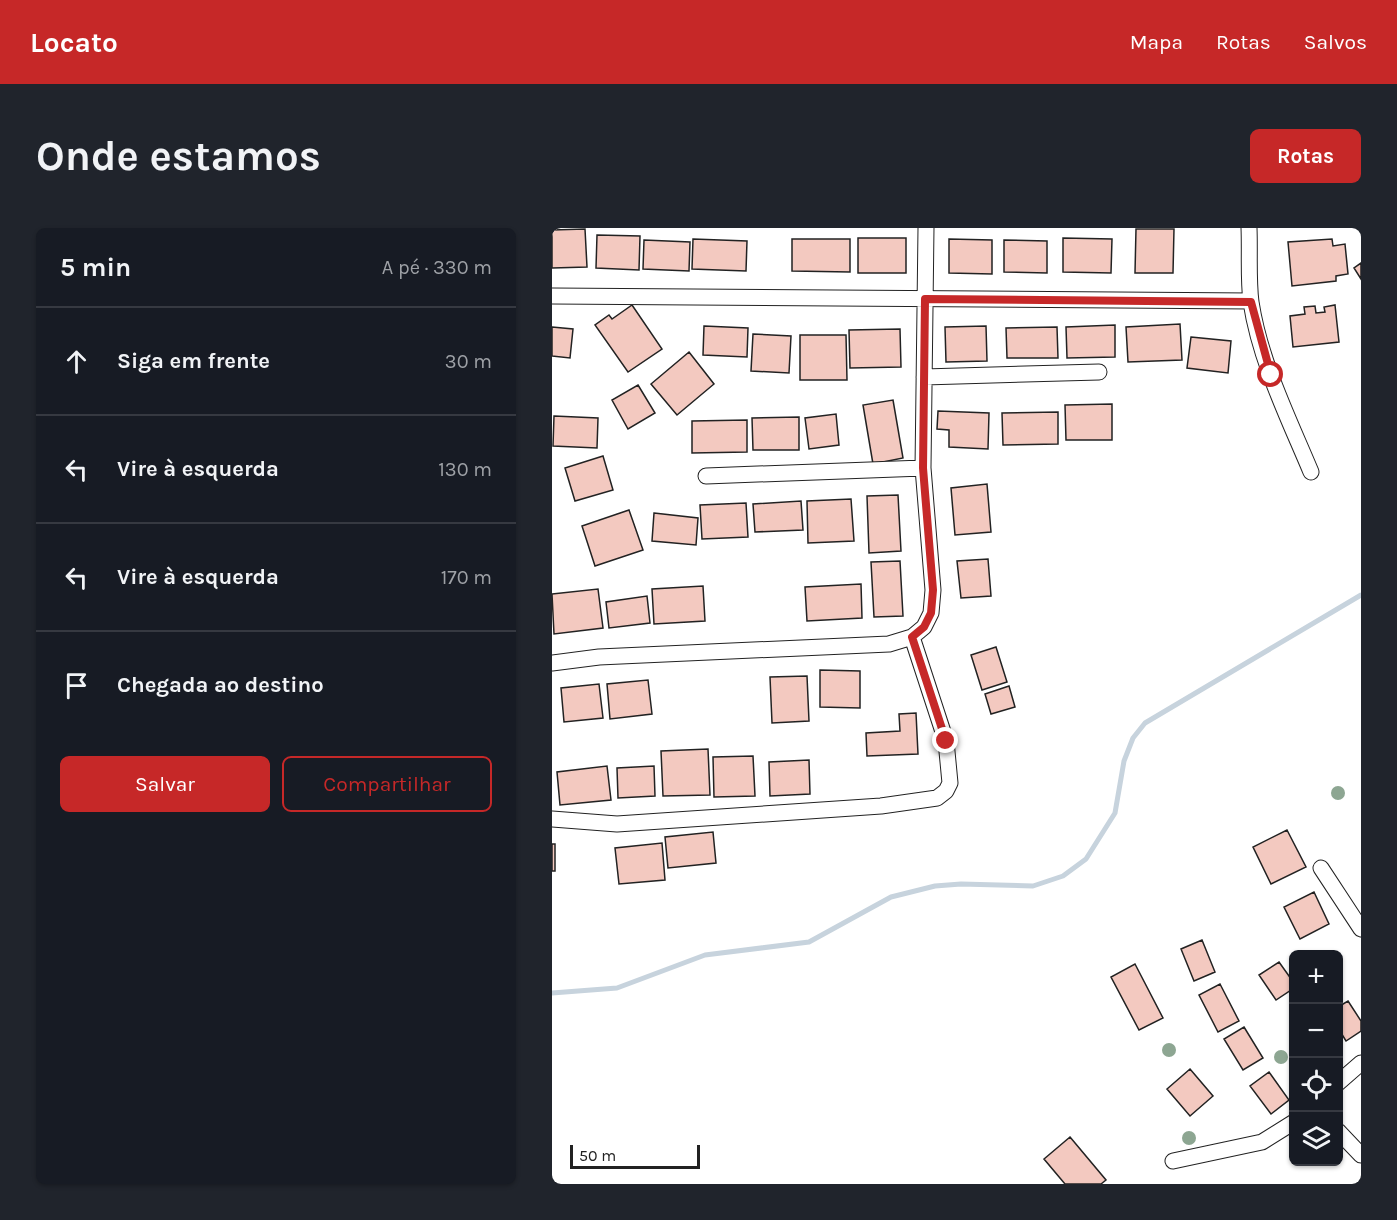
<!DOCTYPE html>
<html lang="pt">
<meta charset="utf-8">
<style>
body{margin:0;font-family:Karla,sans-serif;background:#20242c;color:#f1f3f6}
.controls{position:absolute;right:18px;bottom:18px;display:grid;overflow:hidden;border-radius:9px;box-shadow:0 2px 4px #0004}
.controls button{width:54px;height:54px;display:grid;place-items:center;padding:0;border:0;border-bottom:2px solid #363941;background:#171b24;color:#f1f3f6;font:30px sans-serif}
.scale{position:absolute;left:18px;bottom:15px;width:130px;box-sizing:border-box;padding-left:6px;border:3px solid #222;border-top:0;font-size:16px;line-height:21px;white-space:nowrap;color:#222;-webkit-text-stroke:4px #fff;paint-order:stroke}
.stop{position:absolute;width:18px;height:18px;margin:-14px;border:4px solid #c62828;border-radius:50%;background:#fff}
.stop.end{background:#c62828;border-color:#fff;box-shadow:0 2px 6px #0008}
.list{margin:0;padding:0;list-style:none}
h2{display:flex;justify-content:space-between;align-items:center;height:78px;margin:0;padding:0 24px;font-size:26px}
h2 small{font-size:20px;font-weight:400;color:#9ea1a6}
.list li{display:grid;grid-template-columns:39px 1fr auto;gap:18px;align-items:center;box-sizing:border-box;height:108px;padding:0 24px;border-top:2px solid #363941}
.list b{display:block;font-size:22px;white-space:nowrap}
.list em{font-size:20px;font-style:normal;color:#9ea1a6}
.actions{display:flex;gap:12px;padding:18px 24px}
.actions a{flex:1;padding:14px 0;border:2px solid #c62828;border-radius:9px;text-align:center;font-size:21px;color:#c62828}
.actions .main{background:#c62828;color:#fff}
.icon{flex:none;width:33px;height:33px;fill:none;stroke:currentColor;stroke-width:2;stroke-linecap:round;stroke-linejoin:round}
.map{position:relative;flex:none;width:809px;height:956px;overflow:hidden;border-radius:9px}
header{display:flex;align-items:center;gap:36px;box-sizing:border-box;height:84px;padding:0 30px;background:#c62828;color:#fff}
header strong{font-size:28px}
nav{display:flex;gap:33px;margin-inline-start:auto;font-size:21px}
.intro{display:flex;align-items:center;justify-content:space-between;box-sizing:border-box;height:144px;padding:0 36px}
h1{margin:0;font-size:42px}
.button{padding:15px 27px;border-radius:9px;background:#c62828;color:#fff;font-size:21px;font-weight:700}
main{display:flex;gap:36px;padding:0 36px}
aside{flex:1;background:#171b24;border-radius:9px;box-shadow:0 2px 4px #0004}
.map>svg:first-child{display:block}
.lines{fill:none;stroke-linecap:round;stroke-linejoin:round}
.stream{stroke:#c7d3dd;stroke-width:5}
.building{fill:#f3c9c0;stroke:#222;stroke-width:1.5}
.street-casing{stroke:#222;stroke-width:17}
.street{stroke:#fff;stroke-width:15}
.tree{fill:#8da692}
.route{stroke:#c62828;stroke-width:8}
</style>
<header>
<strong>Locato</strong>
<nav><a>Mapa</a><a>Rotas</a><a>Salvos</a></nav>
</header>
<div class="intro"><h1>Onde estamos</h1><a class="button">Rotas</a></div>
<main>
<aside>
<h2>5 min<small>A pé · 330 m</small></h2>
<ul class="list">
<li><svg class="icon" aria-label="ahead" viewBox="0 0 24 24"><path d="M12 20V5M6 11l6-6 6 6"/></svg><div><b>Siga em frente</b></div><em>30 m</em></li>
<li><svg class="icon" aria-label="left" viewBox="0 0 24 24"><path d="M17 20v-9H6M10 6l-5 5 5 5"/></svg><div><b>Vire à esquerda</b></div><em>130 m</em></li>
<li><svg class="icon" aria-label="left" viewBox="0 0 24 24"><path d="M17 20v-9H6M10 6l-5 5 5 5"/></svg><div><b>Vire à esquerda</b></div><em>170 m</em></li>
<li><svg class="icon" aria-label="arrive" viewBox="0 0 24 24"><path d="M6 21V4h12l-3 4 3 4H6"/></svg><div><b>Chegada ao destino</b></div></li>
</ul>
<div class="actions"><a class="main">Salvar</a><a>Compartilhar</a></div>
</aside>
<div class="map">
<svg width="809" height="956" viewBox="0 0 809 956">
<rect width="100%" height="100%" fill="#fff"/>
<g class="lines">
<path class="stream" d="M0 765 65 760 153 727 257 714 339 669 383 658 409 656 481 658 511 648 534 631 563 585 572 533 581 510 593 495 809 367"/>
</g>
<path class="building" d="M33 1 35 39 0 40V2Z
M584 1H622L621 45H583Z
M45 7 88 8 87 42 44 40Z
M306 10H354V45H306Z
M511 10 560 11 559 45 511 44Z
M141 11 195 13 194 43 140 41Z
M240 11H298V44L240 43Z
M397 11 440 12V46L397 45Z
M780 11 781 18 793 16 796 46 784 48V53L740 58 736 14Z
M92 12 138 14 137 43 91 41Z
M452 12 495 13V45L452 44Z
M809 35V51L802 40Z
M80 77 110 121 76 144 43 97 57 87 60 91Z
M783 77 787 114 741 119 738 88 753 86 752 79 763 78 764 85 773 84 772 79Z
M628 96 630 132 576 134 574 99Z
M563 97V129L515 130 514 99Z
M152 98 196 100 195 129 151 127Z
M434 98 435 133 394 134 393 99Z
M0 99 21 101 18 130 0 128Z
M505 99 506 130H455L454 100Z
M348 101 349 139 298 140 297 102Z
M201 106 239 108 237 145 199 143Z
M248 107H294L295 152H248Z
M639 109 679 113 676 145 635 140Z
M137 124 162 156 125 187 99 156Z
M86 157 103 185 76 201 60 172Z
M341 172 351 230 321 236 311 177Z
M560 176V212H514L513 177Z
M386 183 437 185 436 221 397 219V202L385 201Z
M506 184V216L451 217 450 185Z
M284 186 287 217 257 221 253 190Z
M2 188 46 190 45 220 1 218Z
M247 189V222H201L200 190Z
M195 192V224L140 225V193Z
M51 228 61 262 23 273 13 240Z
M435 256 439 304 403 307 399 260Z
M346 267 349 323 317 325 315 268Z
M299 271 302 313 256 315 255 273Z
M249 273 251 302 203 304 201 276Z
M194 275 196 309 150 311 148 277Z
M77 282 91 322 43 338 30 298Z
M102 285 146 290 144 317 100 313Z
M436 331 439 368 409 370 405 333Z
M348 333 351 388 322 389 319 334Z
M309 356 310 390 255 393 253 359Z
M151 358 153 393 102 396 100 361Z
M46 361 51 400 2 406 0 366Z
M95 368 98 395 57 400 54 374Z
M444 419 455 454 430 462 419 427Z
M268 442 308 443V480L268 479Z
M255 448 257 493 220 495 218 449Z
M96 452 100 486 58 491 55 456Z
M47 456 51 490 12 494 9 460Z
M457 458 463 479 439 486 433 466Z
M364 485 366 526 315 528 314 505 348 503 347 486Z
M156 521 158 567 111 568 109 523Z
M201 528 203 568 162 569 161 529Z
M257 532 258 566 218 568 217 534Z
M55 538 59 572 8 577 5 544Z
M102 538 103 568 66 570 65 540Z
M735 602 754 639 719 656 701 619Z
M161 604 164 635 116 640 113 609Z
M110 615 113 652 67 656 63 620Z
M0 616H3V643H0Z
M762 664 777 696 748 711 732 679Z
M650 712 663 744 642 753 629 721Z
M727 734 742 755V760L724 772 707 747Z
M583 736 611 790 587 802 559 749Z
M668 756 687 793 666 804 647 767Z
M796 773 809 793V803L794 813 786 800V779Z
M692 799 711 830 691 842 672 811Z
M638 841 661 868 638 888 615 861Z
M717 844 737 872 719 886 698 858Z
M518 909 554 952 549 956H513L492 931Z"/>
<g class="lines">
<defs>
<path id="street" d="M697 0C698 24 696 50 699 74 708 133 736 189 759 244
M0 68 699 73
M372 149 547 144
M154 248 371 240
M0 435 47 429 337 416 360 409 372 399 379 385 381 362 371 240 374 0
M0 591 65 596 329 578 385 570 394 563 398 555 394 513 360 409
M769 640 809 701
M786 855 809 835
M786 903 809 927
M621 933 710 914 742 894"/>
</defs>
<use href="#street" class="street-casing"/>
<use href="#street" class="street"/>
</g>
<g class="tree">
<circle cx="786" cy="565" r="7"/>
<circle cx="617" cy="822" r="7"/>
<circle cx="729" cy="829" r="7"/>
<circle cx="637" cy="910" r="7"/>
</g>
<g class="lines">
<path class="route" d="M394 513 360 409 372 399 379 385 381 362 371 240 373 71 699 74 719 147"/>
</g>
</svg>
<div class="controls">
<button>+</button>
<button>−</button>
<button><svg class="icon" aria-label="locate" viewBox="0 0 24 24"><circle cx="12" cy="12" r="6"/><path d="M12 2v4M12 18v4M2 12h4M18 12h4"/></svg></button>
<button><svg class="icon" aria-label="layers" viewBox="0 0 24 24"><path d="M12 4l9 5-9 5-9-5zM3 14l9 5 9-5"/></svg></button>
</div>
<div class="scale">50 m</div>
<div class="stop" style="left:719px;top:147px"></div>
<div class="stop end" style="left:394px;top:513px"></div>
</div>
</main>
